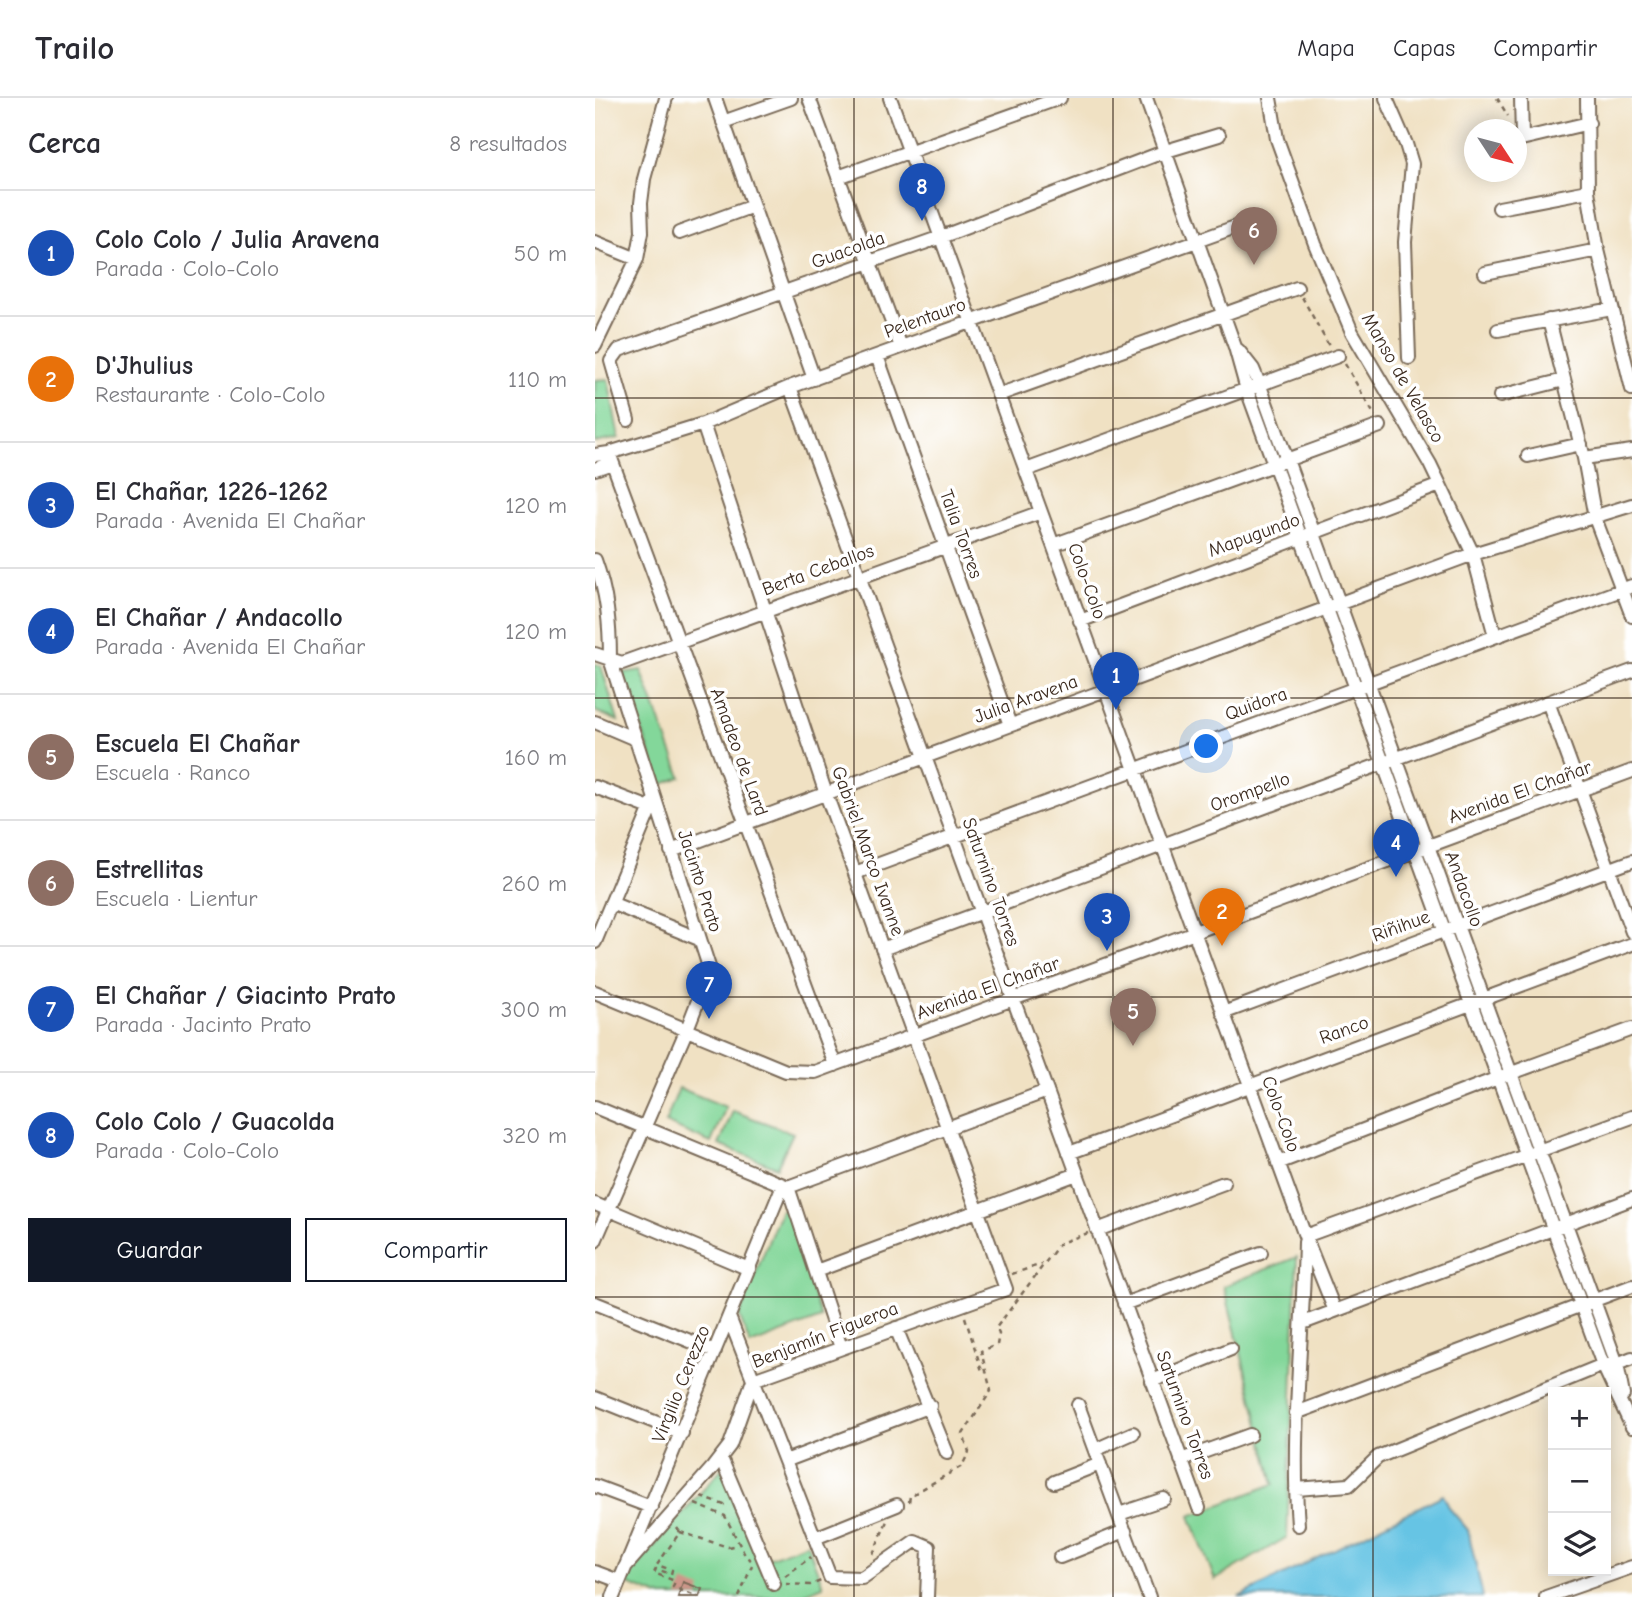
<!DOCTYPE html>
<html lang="es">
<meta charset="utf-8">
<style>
body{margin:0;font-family:"Comic Neue",sans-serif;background:#f7f7f7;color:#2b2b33}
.controls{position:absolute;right:21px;bottom:21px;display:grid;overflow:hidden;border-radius:0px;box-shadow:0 4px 18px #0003}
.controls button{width:63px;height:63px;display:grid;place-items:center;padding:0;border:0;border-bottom:2px solid #e1e1e2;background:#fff;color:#2b2b33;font:35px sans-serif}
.compass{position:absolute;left:869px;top:21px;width:63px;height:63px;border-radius:50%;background:#fff;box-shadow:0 4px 18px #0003;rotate:126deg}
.you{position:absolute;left:612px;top:649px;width:24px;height:24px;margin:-18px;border:5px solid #fff;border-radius:50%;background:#1a73e8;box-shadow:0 0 0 10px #1a73e833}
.badge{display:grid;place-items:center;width:46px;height:46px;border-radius:50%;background:#111827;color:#fff;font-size:23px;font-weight:700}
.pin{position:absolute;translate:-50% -58px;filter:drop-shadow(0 2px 4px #0008)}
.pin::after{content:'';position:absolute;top:37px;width:24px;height:21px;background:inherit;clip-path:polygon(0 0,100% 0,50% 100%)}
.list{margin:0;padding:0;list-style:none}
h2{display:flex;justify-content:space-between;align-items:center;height:91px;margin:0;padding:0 28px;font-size:30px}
h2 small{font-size:23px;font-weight:400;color:#7c7c81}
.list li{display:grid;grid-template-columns:46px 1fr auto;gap:21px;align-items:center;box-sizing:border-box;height:126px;padding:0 28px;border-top:2px solid #e1e1e2}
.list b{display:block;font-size:26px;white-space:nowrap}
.list p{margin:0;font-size:23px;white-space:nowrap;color:#7c7c81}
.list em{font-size:23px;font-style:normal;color:#7c7c81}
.actions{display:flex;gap:14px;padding:21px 28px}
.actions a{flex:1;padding:16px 0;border:2px solid #111827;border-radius:0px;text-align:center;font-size:24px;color:#111827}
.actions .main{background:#111827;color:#fff}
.icon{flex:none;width:38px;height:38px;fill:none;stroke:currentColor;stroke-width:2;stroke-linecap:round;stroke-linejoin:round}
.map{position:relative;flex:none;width:1037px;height:1499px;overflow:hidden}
header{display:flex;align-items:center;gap:42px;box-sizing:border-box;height:98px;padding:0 35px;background:#fff;border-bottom:2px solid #e1e1e2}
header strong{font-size:33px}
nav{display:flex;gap:38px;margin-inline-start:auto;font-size:24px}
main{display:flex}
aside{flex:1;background:#fff}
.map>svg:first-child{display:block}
.green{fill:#83d79a;stroke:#5f805c;stroke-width:2}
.water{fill:#66c4e4;stroke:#507781;stroke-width:2}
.building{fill:#cd978a}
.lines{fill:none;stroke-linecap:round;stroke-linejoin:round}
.minor-casing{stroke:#7a6a58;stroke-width:16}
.path{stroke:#7a6a58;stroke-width:2.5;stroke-dasharray:5 5;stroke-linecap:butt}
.minor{stroke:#fff;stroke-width:12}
.grid{fill:none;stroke:#3b2a1e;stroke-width:2;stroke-opacity:0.55}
.labels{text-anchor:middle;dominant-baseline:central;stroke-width:7;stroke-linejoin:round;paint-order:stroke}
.street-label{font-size:19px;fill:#3b2a1e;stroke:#fff}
</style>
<header>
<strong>Trailo</strong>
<nav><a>Mapa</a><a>Capas</a><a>Compartir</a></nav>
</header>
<main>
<aside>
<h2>Cerca<small>8 resultados</small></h2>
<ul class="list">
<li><span class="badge" style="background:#1a4fb4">1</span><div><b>Colo Colo / Julia Aravena</b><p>Parada · Colo-Colo</p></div><em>50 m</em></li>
<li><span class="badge" style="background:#e8710a">2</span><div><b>D'Jhulius</b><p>Restaurante · Colo-Colo</p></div><em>110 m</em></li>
<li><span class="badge" style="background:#1a4fb4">3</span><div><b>El Chañar, 1226-1262</b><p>Parada · Avenida El Chañar</p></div><em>120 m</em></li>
<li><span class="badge" style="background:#1a4fb4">4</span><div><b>El Chañar / Andacollo</b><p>Parada · Avenida El Chañar</p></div><em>120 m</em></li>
<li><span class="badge" style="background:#8d6e63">5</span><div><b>Escuela El Chañar</b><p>Escuela · Ranco</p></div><em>160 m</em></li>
<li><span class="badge" style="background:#8d6e63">6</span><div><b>Estrellitas</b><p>Escuela · Lientur</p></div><em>260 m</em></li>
<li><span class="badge" style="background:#1a4fb4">7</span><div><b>El Chañar / Giacinto Prato</b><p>Parada · Jacinto Prato</p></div><em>300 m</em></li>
<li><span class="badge" style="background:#1a4fb4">8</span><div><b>Colo Colo / Guacolda</b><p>Parada · Colo-Colo</p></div><em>320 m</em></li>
</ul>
<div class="actions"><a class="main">Guardar</a><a>Compartir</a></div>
</aside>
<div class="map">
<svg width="1037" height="1499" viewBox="0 0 1037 1499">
<rect width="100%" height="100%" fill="#fff"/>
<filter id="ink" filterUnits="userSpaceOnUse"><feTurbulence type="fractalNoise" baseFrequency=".0143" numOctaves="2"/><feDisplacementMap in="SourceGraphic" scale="14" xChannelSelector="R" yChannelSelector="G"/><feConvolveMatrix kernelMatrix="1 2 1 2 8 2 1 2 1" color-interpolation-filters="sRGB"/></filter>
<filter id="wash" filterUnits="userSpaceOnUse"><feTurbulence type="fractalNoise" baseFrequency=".00686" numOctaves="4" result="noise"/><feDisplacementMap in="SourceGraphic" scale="28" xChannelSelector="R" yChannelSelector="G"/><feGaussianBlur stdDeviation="1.57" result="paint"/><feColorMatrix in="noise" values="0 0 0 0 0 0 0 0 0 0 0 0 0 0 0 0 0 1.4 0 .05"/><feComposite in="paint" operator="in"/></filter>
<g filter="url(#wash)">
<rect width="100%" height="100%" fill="#f0e1c3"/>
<path class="green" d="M13 281 24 340 0 345V282Z
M0 566 6 568 23 623 0 613Z
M46 572 86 679 66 687 27 575Z
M84 990 131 1009 116 1045 70 1025Z
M138 1013 198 1035 182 1069 124 1047Z
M192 1111 226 1220 155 1247 144 1217 186 1112Z
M702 1159 692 1439 620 1482 595 1418 679 1386 629 1188Z
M127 1370 166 1463 212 1445 228 1488 201 1499H67L33 1486 37 1474Z"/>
<path class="water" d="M848 1397 855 1411 873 1432 888 1499H644Z"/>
<g id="blocks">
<path class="building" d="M88 1484 107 1491 104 1499H83Z"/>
</g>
</g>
<g filter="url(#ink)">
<use href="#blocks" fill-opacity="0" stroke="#7a6a58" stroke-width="2"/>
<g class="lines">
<defs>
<path id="minor" d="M120 0 219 281
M214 0 306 249
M295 0 710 1138 740 1213
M551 0 640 249 652 292 1008 1267 1037 1329
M675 0 682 41 720 146 757 234 835 366 878 456 900 538
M791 0 811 46 817 66 810 144 814 260
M926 0 927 40
M992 0 993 93 1003 152 1037 291
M128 24 196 0
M922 42 994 25
M243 79 465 0
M904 110 993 93
M84 135 158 108
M0 144 42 161
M890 175 1003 152
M954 222 989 360 1000 420 1037 518
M903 232 1017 211
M0 248 42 161 47 134 46 105 49 81 71 0
M643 252 658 271 665 288 1022 1266 1028 1297
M282 258 415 627
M195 289 604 1410
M403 297 702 190
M905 298 969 282
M33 322 16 263 24 252 346 139 571 53 624 37
M14 355 240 967
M0 357 14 355 108 326 195 289 660 122
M933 358 986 346
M989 360 1037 353
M0 371 17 365
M431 372 743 258
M458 447 785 328
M0 462C12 495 15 526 15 561L115 872 92 931 0 1143
M485 523 845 387
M0 556 27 565 446 414
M953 604 1037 834
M0 624 40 641
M0 689 55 710
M76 753 878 456 1037 407
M260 775 1037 488
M16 805 104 841
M0 844 59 702
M287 851 1037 573
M0 894 191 973 220 974 1037 673
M628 915 1037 763
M0 1009 193 1089 246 1250
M474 1055 1037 846
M683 1065 903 980 1037 931
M193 1089 452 993
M0 1106 154 1171
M502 1132 629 1085
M710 1138 1037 1019
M221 1173 482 1076
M0 1205 120 1253
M529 1206 666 1155
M134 1219 235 1479 267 1480 320 1443 334 1449 332 1499
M708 1225 1037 1101
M301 1230 352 1355
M557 1283 636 1251
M0 1300 87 1335
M483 1307 554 1499
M701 1315 1037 1188
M500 1352 538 1335
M126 1360 179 1486
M586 1362 655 1337
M190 1363 335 1308
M459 1384 505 1366
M0 1388 56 1409
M701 1391 754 1387 783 1359 1008 1267 1022 1266 1037 1260
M524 1416 569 1401
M703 1427C696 1333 708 1239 710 1144
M220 1440 302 1407
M465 1459 530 1433
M30 1469 118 1369 135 1347 158 1282 411 1191 231 696 108 326
M0 1474 24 1483
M18 1499 188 1087
M951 1499 1037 1469"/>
</defs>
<use href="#minor" class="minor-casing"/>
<path class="path" d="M902 0 913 18
M707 199 734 248
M750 266 780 318
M417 1176 447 1166
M370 1219 387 1273 392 1274
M106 1399 132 1408
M314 1404 315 1398 367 1368 374 1354 368 1336 396 1293 386 1253 402 1247 404 1236 401 1230 465 1145 493 1135
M100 1406 130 1418 151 1459 156 1462
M82 1430 85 1434 62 1467 77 1472 76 1476 61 1471 59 1475 80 1483 78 1489 103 1499
M85 1434 133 1449 142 1447
M278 1456 292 1423
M190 1478 216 1459
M191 1486 215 1487 226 1483
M144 1499 157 1467"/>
<use href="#minor" class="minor"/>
</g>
</g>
<path class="grid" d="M259 0V1499M518 0V1499M778 0V1499M0 300H1037M0 600H1037M0 899H1037M0 1199H1037"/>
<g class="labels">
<g class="street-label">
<text transform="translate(253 152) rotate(-20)">Guacolda</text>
<text transform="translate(330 220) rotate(-20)">Pelentauro</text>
<text transform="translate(808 280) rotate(60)">Manso de Velasco</text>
<text transform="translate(366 436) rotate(70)">Talia Torres</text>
<text transform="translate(659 437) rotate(-20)">Mapugundo</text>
<text transform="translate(223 472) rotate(-20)">Berta Ceballos</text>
<text transform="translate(492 483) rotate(70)">Colo-Colo</text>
<text transform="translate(431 601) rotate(-20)">Julia Aravena</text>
<text transform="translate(661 606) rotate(-20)">Quidora</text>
<text transform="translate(144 654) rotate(70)">Amadeo de Lard</text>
<text transform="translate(655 694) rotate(-20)">Orompello</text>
<text transform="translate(925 694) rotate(-20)">Avenida El Chañar</text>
<text transform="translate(273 753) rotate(70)">Gabriel Marco Ivanne</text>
<text transform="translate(105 783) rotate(72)">Jacinto Prato</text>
<text transform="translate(396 784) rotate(70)">Saturnino Torres</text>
<text transform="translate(869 791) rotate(70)">Andacollo</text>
<text transform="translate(806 828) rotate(-20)">Riñihue</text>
<text transform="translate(393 890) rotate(-20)">Avenida El Chañar</text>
<text transform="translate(749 932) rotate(-20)">Ranco</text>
<text transform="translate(686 1016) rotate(70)">Colo-Colo</text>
<text transform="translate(230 1237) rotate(-21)">Benjamín Figueroa</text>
<text transform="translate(86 1286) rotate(-68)">Virgilio Cerezzo</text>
<text transform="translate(590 1317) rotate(70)">Saturnino Torres</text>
</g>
</g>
</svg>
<div class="controls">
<button>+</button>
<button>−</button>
<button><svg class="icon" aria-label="layers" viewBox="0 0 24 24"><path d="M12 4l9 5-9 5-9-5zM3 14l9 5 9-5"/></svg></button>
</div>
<svg class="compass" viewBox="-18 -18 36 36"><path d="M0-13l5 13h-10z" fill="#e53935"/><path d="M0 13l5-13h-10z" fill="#7c7c81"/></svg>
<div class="you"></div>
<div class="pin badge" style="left:521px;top:612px;background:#1a4fb4">1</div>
<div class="pin badge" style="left:627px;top:848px;background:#e8710a">2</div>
<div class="pin badge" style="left:512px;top:853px;background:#1a4fb4">3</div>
<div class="pin badge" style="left:801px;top:779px;background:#1a4fb4">4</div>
<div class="pin badge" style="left:538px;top:948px;background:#8d6e63">5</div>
<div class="pin badge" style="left:659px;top:167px;background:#8d6e63">6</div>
<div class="pin badge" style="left:114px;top:921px;background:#1a4fb4">7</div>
<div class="pin badge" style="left:327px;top:123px;background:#1a4fb4">8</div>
</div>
</main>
